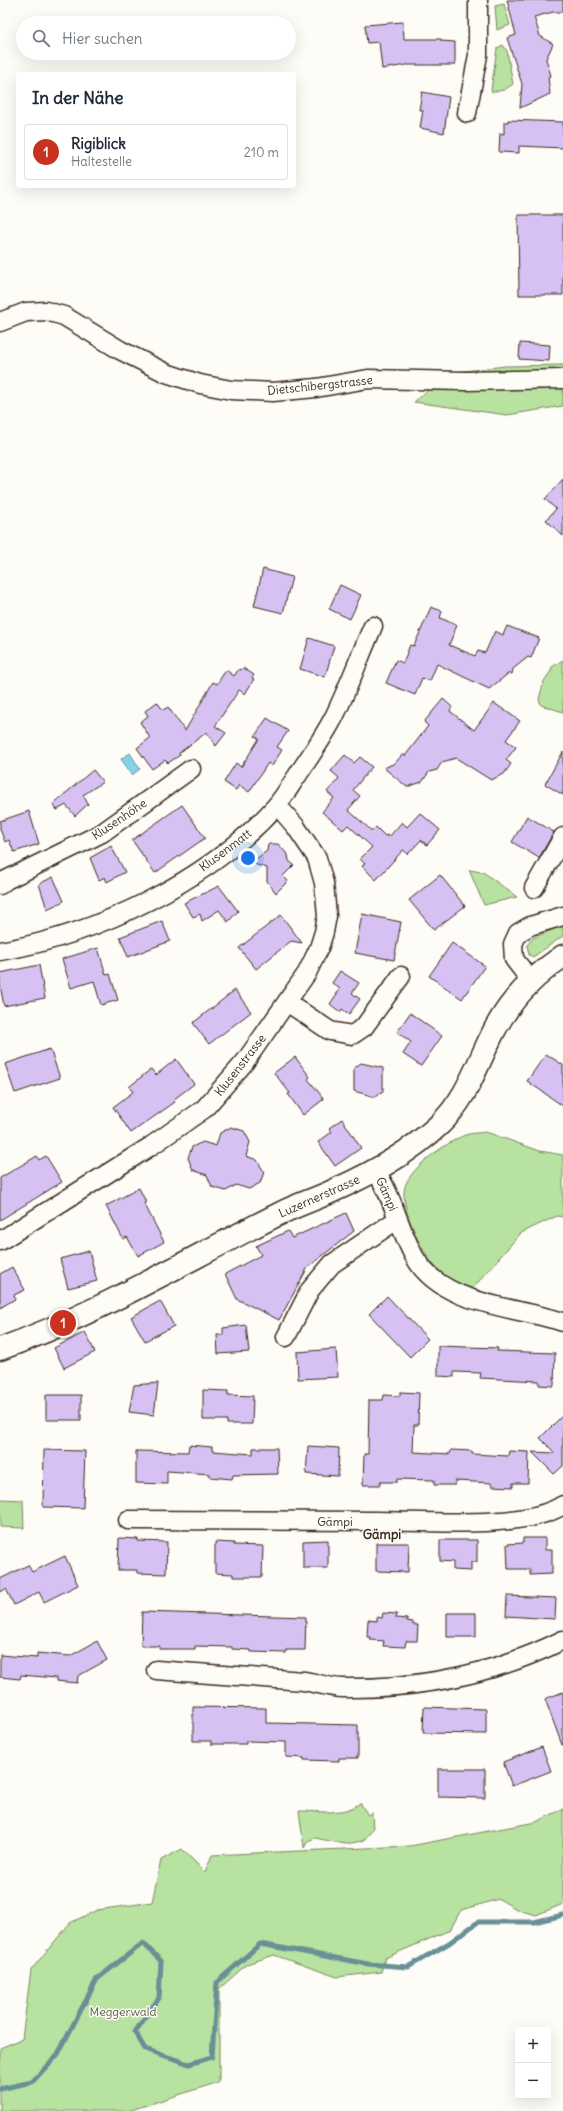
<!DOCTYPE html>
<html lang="de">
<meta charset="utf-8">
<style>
body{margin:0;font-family:Delius,sans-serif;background:#f6f6f7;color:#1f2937}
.controls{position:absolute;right:12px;bottom:12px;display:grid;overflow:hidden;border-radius:4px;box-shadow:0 4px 16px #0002}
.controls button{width:36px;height:36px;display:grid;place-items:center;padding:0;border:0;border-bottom:1px solid #e0e1e3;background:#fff;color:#1f2937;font:20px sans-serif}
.you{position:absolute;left:248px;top:858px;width:14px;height:14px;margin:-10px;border:3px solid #fff;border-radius:50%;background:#1a73e8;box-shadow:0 0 0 6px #1a73e833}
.badge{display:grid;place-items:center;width:26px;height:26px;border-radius:50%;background:#c8321e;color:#fff;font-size:13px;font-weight:700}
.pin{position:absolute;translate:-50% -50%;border:2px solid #fff;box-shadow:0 1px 4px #0006}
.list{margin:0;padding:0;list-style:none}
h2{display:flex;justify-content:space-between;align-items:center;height:52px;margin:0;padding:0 16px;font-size:17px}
h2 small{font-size:13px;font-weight:400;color:#747a83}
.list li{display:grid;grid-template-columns:26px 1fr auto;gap:12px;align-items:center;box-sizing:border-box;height:56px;margin:0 8px 8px;padding:0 8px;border:1px solid #e0e1e3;border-radius:4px}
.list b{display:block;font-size:15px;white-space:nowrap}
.list p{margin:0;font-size:13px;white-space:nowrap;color:#747a83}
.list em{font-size:13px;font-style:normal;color:#747a83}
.icon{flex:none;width:22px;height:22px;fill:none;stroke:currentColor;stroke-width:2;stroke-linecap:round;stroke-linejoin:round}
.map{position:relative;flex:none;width:563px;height:2111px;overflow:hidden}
.search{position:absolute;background:#fff;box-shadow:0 4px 16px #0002;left:16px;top:16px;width:280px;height:44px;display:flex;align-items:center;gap:10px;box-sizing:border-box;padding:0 14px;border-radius:22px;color:#747a83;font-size:15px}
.panel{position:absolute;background:#fff;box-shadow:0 4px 16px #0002;left:16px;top:72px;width:280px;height:116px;border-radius:4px}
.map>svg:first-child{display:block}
.green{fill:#b8e29f;stroke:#7a865e}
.water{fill:#87d2e8;stroke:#698f97}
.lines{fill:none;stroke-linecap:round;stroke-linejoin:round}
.stream{stroke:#698f97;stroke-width:5}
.building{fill:#d6c1f2;stroke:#3b2a1e}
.street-casing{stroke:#3b2a1e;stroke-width:21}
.secondary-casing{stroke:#3b2a1e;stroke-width:25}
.street{stroke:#fdfcf7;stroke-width:18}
.secondary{stroke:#fdfcf7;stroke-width:22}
.labels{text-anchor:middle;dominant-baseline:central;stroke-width:3;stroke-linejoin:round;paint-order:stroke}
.street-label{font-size:12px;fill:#3b2a1e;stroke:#fdfcf7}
.park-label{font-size:12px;fill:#5a583e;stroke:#fdfcf7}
.neighbourhood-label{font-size:13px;font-weight:bold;fill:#3b2a1e;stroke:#fdfcf7}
</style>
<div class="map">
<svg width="563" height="2111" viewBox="0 0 563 2111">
<rect width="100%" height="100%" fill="#fdfcf7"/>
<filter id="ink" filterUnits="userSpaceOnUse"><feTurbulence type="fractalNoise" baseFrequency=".025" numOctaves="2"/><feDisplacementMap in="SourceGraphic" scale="8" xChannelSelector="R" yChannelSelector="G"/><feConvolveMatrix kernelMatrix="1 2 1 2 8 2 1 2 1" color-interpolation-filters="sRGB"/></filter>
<g filter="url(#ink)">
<path class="green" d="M504 4 510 25 497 30 495 6Z
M503 45 507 51 513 84 504 90 492 92 491 90 497 48Z
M563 365V406L507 415 414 402 448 373 505 366Z
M563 660V712L541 705 539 699 544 681 551 671 552 667Z
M469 870 483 872 517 897 484 905Z
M563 925V936L533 957 529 955 527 945 533 938Z
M486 1132 540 1151 563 1155V1217L557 1216 521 1233 472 1289C464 1286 455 1283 447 1278 427 1265 403 1216 404 1192 405 1170 446 1143 465 1135 471 1133 479 1133 486 1132Z
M0 1499 23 1500 24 1528 0 1527Z
M360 1803 368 1815 372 1813 373 1829 363 1841 345 1844 315 1838 308 1841 304 1848 299 1811C318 1811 344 1816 360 1803Z
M563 1809V1904L536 1915 518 1910 499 1899 461 1910 450 1930 385 1958 381 1972 337 1977 274 1955 247 1964 219 1989V2082L128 2111H0V2048L22 2039 31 1970 70 1923 97 1910 152 1902 161 1860 182 1849 205 1872 212 1855 410 1846 536 1822Z"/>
<path class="water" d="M130 753 140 769 132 775 121 759Z"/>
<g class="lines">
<path class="stream" d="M0 2089 32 2082 58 2054 97 1979 143 1943 161 1961 159 1998 135 2032 145 2049 189 2064 212 2057 217 1982 260 1944 368 1964 408 1967 449 1943 478 1922H534L563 1915"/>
</g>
<path class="building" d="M507 0H563V12H553L534 17 540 36 553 44 546 59 551 76 548 77 550 94 520 108 522 84 507 38 516 35Z
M403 22 404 39H441V41L455 42V65H406L382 69 379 42 367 43 365 25Z
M422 92 449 97 444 133 420 128 423 110H419Z
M508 120 563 122V148L519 146V153L499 152 500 133 504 134V122H508Z
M518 215H563V295H519Z
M520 343 550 345 549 361 519 359Z
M563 479V536L546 520 556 509 545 499Z
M263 569 292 577 283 613 254 606Z
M340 585 361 595 350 619 329 609Z
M431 607 442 611 440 618 457 625 449 645 475 656 478 651 485 653 495 631 503 635 507 626 539 638 531 658 528 657 513 669 512 674 509 673 489 689 437 664 430 681 422 678 415 695 386 683 396 660 403 663 410 645 414 646Z
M309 638 334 646 325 677 300 669Z
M243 668 254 675 252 678 254 679 245 694 239 690 215 726 226 733 216 746 207 732 179 753 180 755 168 763 165 760 152 769 137 748 150 738 140 722 148 716 145 711 157 702 163 710 168 707 185 731 213 682 217 684 226 670 234 676 239 669 241 670Z
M443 699 452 707 450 711 474 730 494 703 520 721 506 740 516 747 506 760 511 764 504 774 491 780 456 758 442 762 437 770 429 772 422 782 407 787 384 768 395 763 403 754 405 756 428 726 424 722Z
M267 718 288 731 277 747 282 750 272 766 268 763 249 792 239 785 236 790 224 782 236 763 241 767 259 739 255 736Z
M563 752V795L545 784Z
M345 755 354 763 360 757 372 767 353 790 360 796 348 810 372 831 376 827 385 836 387 835 389 837 402 822 407 827 420 813 440 830 427 845 421 840 408 854 403 850 376 880 362 866 365 864 360 859 372 847 348 825 343 830 322 812 334 798 327 792 339 778 331 771Z
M93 770 103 782 83 795 88 804 75 816 66 805 57 810 53 804Z
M182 805 205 838 155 873 132 840Z
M29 811 39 844 14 852 9 840 5 842 0 829V821Z
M527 816 554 832 539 858 512 842Z
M268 844H278L288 855 289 861 294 865 283 876 288 881 276 893 267 881V868L250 863 267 851Z
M111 846 125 872 107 882 105 877 99 880 90 858Z
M440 875 465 906 434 930 409 900Z
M53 877 64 901 47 909 39 884Z
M219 886 238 911 228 922 219 910 202 921 200 914 193 917 184 903Z
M362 914 401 922 394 960 355 953Z
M281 915 302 943 291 941 256 969 239 948Z
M162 921 170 941 128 957 120 937Z
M452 943 485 966 462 999 429 976Z
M98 948 106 975 110 974 118 1000 101 1005 94 981 71 988 62 959Z
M39 965 45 998 4 1006 0 985V973Z
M340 971 359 983 352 993 360 999 349 1014 342 1009 340 1012 330 1004 340 989 332 983Z
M235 990 251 1012 209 1044 193 1023Z
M410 1013 442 1036 421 1066 403 1054 411 1042 397 1032Z
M50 1049 60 1078 15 1093 5 1064Z
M546 1054 563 1065V1106L527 1081Z
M295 1057 310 1077 308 1079 324 1099 303 1115 288 1094 290 1093 274 1073Z
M176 1059 194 1084 173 1100 175 1102 131 1133 113 1107 133 1092 129 1087 151 1069 156 1075Z
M361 1063 383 1068V1091L375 1097 354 1091V1068Z
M342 1119 361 1148 335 1166 318 1142 332 1132 329 1128Z
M231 1127 244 1131 250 1142 246 1156 257 1160 264 1172 260 1183 249 1189 236 1185 226 1191 212 1187 207 1175 193 1170 188 1158 192 1147 203 1142 216 1146 220 1133Z
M37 1156 39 1160 46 1156 62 1182 0 1220V1178Z
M139 1188 146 1202 144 1203 164 1242 138 1256 127 1237 123 1239 106 1206Z
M346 1213 354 1231 308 1267 279 1320 237 1299 225 1274 261 1255 256 1246 288 1231 292 1238Z
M89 1251 97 1281 68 1288 60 1259Z
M12 1267 25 1290 14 1295 15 1299 0 1308V1274Z
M387 1296 428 1339 410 1357 369 1314Z
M160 1301 174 1326 145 1341 131 1317Z
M246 1325 249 1352 218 1354 217 1335H223V1328Z
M85 1332 95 1352 64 1368 54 1348Z
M438 1346 498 1348 497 1351 555 1353 554 1386 539 1385V1381L480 1378 481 1373 454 1372V1377L438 1376Z
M336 1349 338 1377 298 1379 297 1352Z
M158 1383 154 1415 129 1412 134 1385Z
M203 1390 228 1391V1395L253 1396 252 1424H227V1420H203Z
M400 1392 419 1393 418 1425H414L413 1452 450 1454 451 1450 472 1451V1454L508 1456 509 1451 529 1452 528 1483H513V1487L492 1486V1483L455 1481V1485H434V1480L397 1479V1482H380V1485H363L364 1454H368L369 1400H383L384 1395 400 1396Z
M46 1395H81V1420H46Z
M563 1415V1466L554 1474 532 1452 555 1453 540 1438Z
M189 1445 212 1447V1451L253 1454V1448H277L278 1474 233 1475 232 1479 210 1477V1474L167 1471V1484L136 1483V1451L188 1452Z
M308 1446 339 1448 338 1476 306 1474Z
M44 1450 85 1451 83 1508 43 1507Z
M119 1538 138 1539V1541L167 1542 166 1574 137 1573V1570H118Z
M523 1538H545V1550H552V1574L530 1575V1569H508L507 1544 523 1543Z
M328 1540V1568H303V1541Z
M440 1540H477V1562H471V1571L453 1570V1562L440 1561Z
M215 1542 234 1543V1545L263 1546 262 1577H233V1574L215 1573Z
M376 1543H409L408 1572 376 1571Z
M65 1556 78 1585 44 1602 39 1592 14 1605 6 1589 0 1592V1579L28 1565 32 1572Z
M507 1596 556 1598 555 1619 506 1616Z
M142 1612 306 1617 305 1650H286V1653L251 1652V1650L232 1649V1647L195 1646V1649H159V1646H141Z
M383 1613 397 1614 396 1618 407 1619V1621L413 1622V1625H418L417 1641H406L405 1647 383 1646 384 1641 370 1640 371 1637H367L368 1620 377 1621V1617L382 1618Z
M447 1613H476V1637H447Z
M97 1641 107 1660 78 1676 77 1683 56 1681V1678L21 1675 20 1679 0 1677V1655L37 1658V1653L70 1656Z
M563 1692V1745H562L545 1699Z
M193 1707 266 1708V1723L358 1725V1758H339V1761L304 1760V1758L286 1757V1742L246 1741V1744H211V1741H193Z
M424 1707 486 1709V1734L423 1733Z
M542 1747 551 1771 512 1786 503 1762Z
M438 1769H485V1798L438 1797Z"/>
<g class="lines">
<defs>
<path id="street" d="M467 113 478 55V0
M0 322 26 312 46 311 64 316 120 350 166 373 200 384 231 390 273 392 316 388 368 379 465 381 563 379
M0 885 6 880 102 833 191 769
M534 888 563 837
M0 951C97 935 210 880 276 806 284 797 290 786 297 776 310 756 324 737 335 715 349 686 360 656 373 626
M531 981 514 959 513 944 518 933 530 926 563 916
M287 1002 330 1031 352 1035 364 1027 401 976
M375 1170C393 1196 399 1229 414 1256 441 1306 515 1306 563 1322
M0 1241 151 1146 204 1109 244 1063 307 973 319 948 324 932 327 916 324 883 317 858 296 827 277 805
M286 1337 310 1290 332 1264 398 1219
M128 1520C211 1520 294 1521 377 1521 424 1521 525 1530 563 1505
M156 1670C205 1674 255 1677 304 1681 317 1683 330 1688 343 1688 421 1689 493 1675 563 1640"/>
<path id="secondary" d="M0 1349C98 1314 188 1259 281 1213 299 1204 319 1198 337 1189 373 1173 410 1152 439 1125 467 1099 477 1064 494 1031 510 1000 535 975 563 956"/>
</defs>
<use href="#street" class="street-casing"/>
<use href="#secondary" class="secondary-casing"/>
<use href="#street" class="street"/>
<use href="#secondary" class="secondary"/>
</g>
</g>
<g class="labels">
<g class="street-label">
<text transform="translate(320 385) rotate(-6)">Dietschibergstrasse</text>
<text transform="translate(119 819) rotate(-34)">Klusenhöhe</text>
<text transform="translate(225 850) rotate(-37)">Klusenmatt</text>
<text transform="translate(240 1065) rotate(-52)">Klusenstrasse</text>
<text transform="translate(387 1194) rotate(66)">Gämpi</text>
<text transform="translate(319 1196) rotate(-24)">Luzernerstrasse</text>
<text x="335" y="1521">Gämpi</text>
</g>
<g class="park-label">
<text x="123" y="2011">Meggerwald</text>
</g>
<g class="neighbourhood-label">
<text x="382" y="1534">Gämpi</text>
</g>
</g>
</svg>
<div class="controls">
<button>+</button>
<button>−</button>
</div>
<div class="you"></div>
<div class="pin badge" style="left:63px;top:1323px">1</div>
<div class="search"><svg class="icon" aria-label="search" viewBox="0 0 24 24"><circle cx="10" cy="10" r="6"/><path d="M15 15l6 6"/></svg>Hier suchen</div>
<section class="panel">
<h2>In der Nähe<small></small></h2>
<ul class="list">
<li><span class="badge">1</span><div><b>Rigiblick</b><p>Haltestelle</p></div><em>210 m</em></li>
</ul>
</section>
</div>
